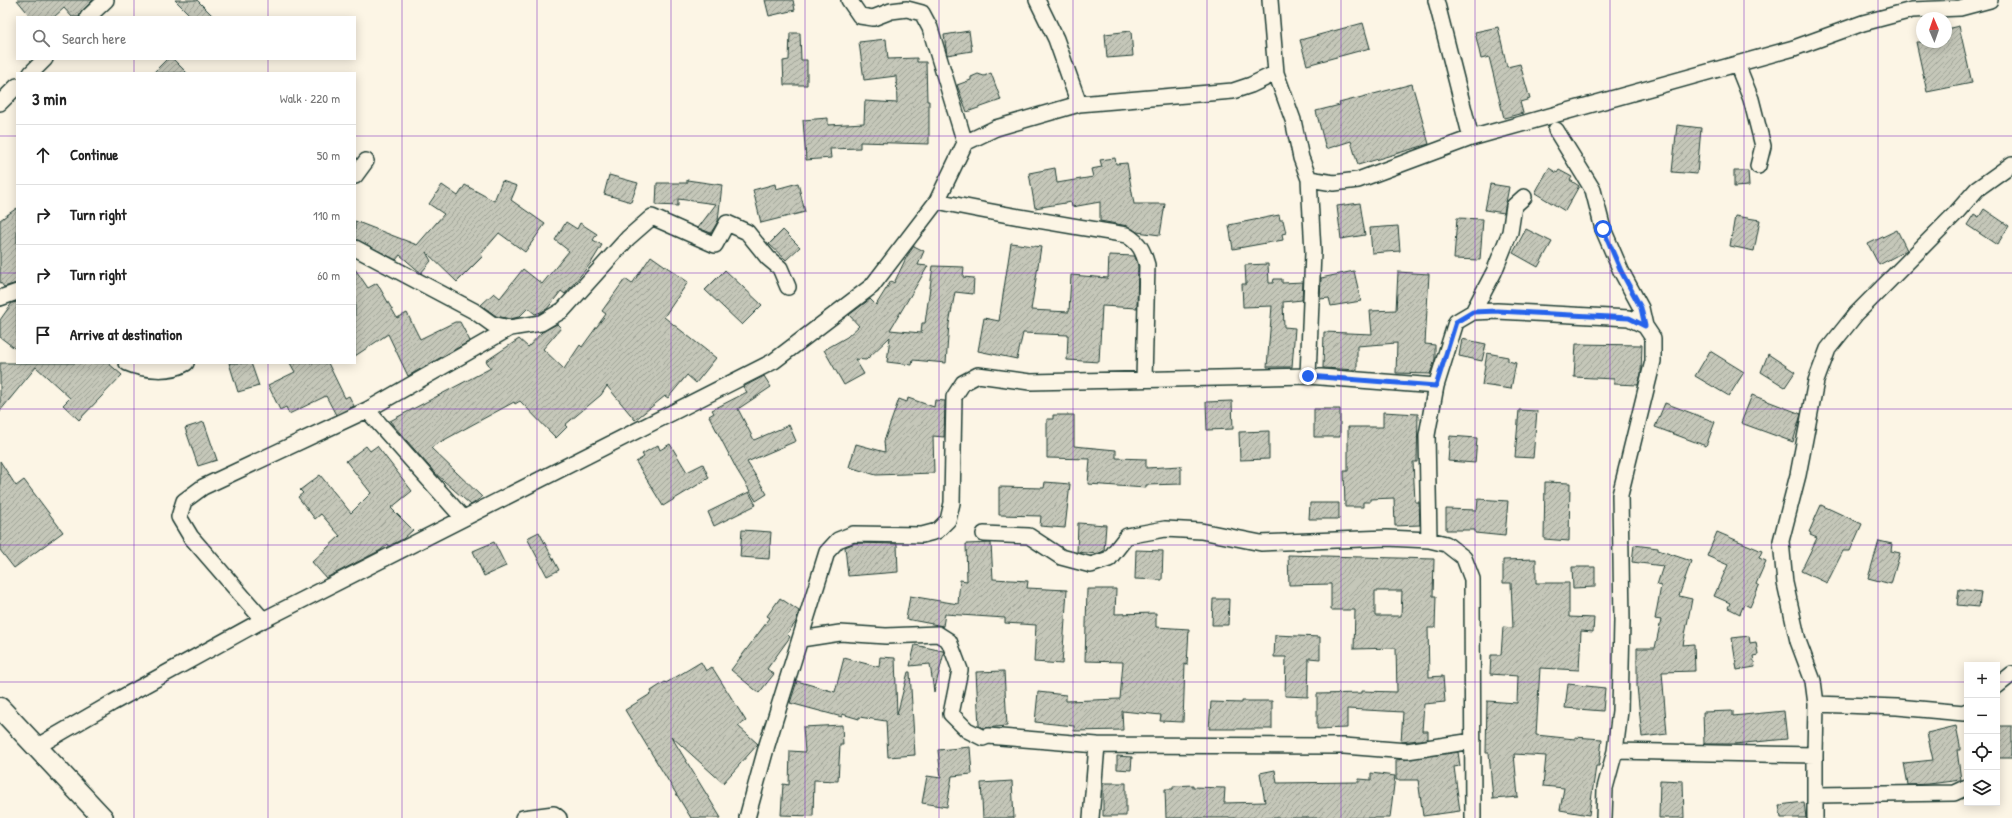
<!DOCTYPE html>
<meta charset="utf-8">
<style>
body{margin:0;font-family:"Patrick Hand",sans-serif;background:#f2f2f2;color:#222}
.controls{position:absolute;right:12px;bottom:12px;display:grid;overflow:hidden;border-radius:0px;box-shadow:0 2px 10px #0003}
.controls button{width:36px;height:36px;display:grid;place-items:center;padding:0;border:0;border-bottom:1px solid #e0e0e0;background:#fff;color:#222;font:20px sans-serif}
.compass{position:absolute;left:1916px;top:12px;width:36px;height:36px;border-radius:50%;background:#fff;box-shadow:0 2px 10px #0003;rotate:358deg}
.stop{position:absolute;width:12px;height:12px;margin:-9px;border:3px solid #2563eb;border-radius:50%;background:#fff}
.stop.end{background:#2563eb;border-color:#fff;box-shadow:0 1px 4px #0008}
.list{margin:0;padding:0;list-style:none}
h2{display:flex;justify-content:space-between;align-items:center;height:52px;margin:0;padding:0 16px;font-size:17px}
h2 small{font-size:13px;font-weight:400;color:#767676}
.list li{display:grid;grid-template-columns:26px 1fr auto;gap:12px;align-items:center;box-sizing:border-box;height:60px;padding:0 16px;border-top:1px solid #e0e0e0}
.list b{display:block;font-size:15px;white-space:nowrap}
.list em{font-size:13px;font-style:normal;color:#767676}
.icon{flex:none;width:22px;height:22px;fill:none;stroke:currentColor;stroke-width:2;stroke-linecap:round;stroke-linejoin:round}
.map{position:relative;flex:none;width:2012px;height:818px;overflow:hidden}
.search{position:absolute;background:#fff;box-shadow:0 2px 10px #0003;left:16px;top:16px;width:340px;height:44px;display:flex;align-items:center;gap:10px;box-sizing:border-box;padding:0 14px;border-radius:0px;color:#767676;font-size:15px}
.panel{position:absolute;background:#fff;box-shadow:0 2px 10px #0003;left:16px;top:72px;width:340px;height:292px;border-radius:0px}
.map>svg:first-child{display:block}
.building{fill:url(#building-hatch);stroke:#1f3d34;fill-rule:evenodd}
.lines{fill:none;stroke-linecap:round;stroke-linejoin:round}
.minor-casing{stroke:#1f3d34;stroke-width:18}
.major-casing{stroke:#1f3d34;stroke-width:23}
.minor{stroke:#fcf5e5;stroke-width:15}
.major{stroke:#fcf5e5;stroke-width:20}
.route{stroke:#2563eb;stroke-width:5}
.grid{fill:none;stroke:#7b2cbf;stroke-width:1;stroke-opacity:0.55}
</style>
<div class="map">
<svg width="2012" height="818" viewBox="0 0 2012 818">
<defs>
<pattern id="building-hatch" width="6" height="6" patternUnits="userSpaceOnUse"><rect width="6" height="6" fill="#c5c7b9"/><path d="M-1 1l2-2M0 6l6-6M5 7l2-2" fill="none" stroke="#9fa397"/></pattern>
</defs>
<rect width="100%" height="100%" fill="#fcf5e5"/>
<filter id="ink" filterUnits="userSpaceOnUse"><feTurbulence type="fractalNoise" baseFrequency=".025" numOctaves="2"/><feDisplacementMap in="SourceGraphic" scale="8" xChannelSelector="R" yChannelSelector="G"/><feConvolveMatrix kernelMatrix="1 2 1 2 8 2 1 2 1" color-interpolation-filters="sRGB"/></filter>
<g filter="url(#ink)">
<path class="building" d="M17 0H93L82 11 79 17H72L64 8 54 17H31Z
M175 0H197L214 17H192Z
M765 0H793L795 10 769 16Z
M1363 23 1370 48 1307 65 1300 40Z
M1959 26 1972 83 1927 92 1916 42H1946V29Z
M1498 27 1507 67 1520 64 1530 99 1520 102 1523 113 1504 118 1489 57 1481 59 1475 32Z
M969 31 972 51 947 55 944 35Z
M1131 31 1133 56 1107 58 1105 34Z
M790 33H800L801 60H807V85H784L783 61 789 60Z
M886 39 888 59 917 58V62H926L927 101H929V144L860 142V148L830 149 831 158 806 160 803 120 828 118V125L864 123 865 101 897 103 896 76 864 80 859 42Z
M167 59H173L187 73H153Z
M991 73 1001 100 967 112 957 85 971 80V77L978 74 984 76Z
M1412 84 1429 144 1358 165 1351 141 1326 149 1316 111 1340 105 1339 103Z
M1677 125 1701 128 1697 174 1672 172Z
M1115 158 1116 164 1127 163 1134 204H1165L1160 235 1137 232 1128 226 1100 221V202L1072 207 1071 202 1035 208 1029 173 1055 168 1057 183 1093 177 1091 169 1102 167 1100 160Z
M1549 168 1557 173 1559 170 1572 177 1570 180 1579 186 1565 211 1535 193Z
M1734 171H1748L1749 186 1734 187Z
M609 175 638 183 631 202 604 194Z
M687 180 722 185 718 221 711 233 698 228 716 204 678 199V206L656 205 657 183H687Z
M502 181 517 186 511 200 545 224 525 252 499 233 481 254 483 256 457 282 426 252 431 261 421 273 400 255 396 260 355 239V221L417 245 444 214 429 204 442 185 458 196 465 185 494 201Z
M798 183 805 212 761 223 753 190 775 184 776 189Z
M1490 184 1509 187 1504 213 1485 210Z
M1360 203 1365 235 1341 239 1337 206Z
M17 208V283L4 287 0 282V220Z
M1984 209 2009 226 1997 245 1967 225 1974 214 1979 217Z
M1279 215 1280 220H1283L1286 233 1282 234 1283 240 1233 249 1229 225Z
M1735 216 1760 220 1754 251 1730 246Z
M1457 218 1483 219 1480 260 1454 259Z
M566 222 577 229 580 223 597 234 593 240 602 245 591 263 565 294 561 291 547 309 541 312 535 314 528 308 519 317 510 319 496 316 481 305 494 293 500 298 523 269 542 284 569 251 555 240Z
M1398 226 1400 251 1372 253 1370 228Z
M1526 229 1552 242 1538 267 1513 253Z
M783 230 800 247 786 260 769 244Z
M1897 230 1907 250 1879 265 1868 244Z
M1011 243 1041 247 1031 310 1069 312 1071 275 1108 278 1109 255 1135 256 1138 266 1137 308 1102 306 1099 362 1067 360 1068 335 1023 333 1017 359 978 351 984 318 999 321Z
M914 246 924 251 918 265 928 266 890 330 921 333 922 323H925L933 266 964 267 963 277 974 278 973 294 955 292 949 324 946 363 913 360 912 365 887 362 890 337 866 360 855 359 864 374 844 385 824 350 847 337 859 326 849 315 870 299 876 305 891 281 894 283 907 256Z
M651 256 688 282 664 317 716 358 696 383 687 375 668 398 665 396 635 420 607 386 601 395 565 425 567 427 556 438 520 401 515 404 514 402 435 445 431 448 482 497 471 505 435 473 393 425 390 421 491 368 486 361 519 339 528 347 542 332 557 324 561 328 543 349 564 369 580 345 582 347 606 314 602 311 625 279 632 284Z
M1268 264 1269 283H1273L1274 279H1282V283L1303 282 1302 300 1283 302 1284 327 1295 328 1292 367H1267L1272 306 1243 307 1242 284H1246L1245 265Z
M355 269 368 288 377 283 397 318 407 313 420 339 455 322H460L470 341 408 376 388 334 355 356Z
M725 270 762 305 742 325 705 290Z
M1354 271 1361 301 1331 306 1329 298 1320 299 1321 278Z
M1398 272 1429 274 1425 344 1435 345V360L1430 374 1396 373 1397 343 1357 346V370L1323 368 1324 332 1372 334 1370 311 1396 310Z
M17 302V350L0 337V320L12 303Z
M1462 339 1486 344 1482 361 1459 356Z
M1576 344 1642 345 1641 374 1638 385 1614 384V379L1574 377Z
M1710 351 1744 372 1729 396 1695 376Z
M1487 353 1508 357V361L1516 363 1511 389 1482 385Z
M1768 354 1795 372 1785 387 1761 372Z
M0 363H108L122 375 79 420 63 405 70 398 36 367 0 411Z
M229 363H251L259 386 238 392Z
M290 363H328L345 398 349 396 354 406 336 415 326 396 289 414 286 407 280 410 268 385 295 372Z
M764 376 771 387 738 409 754 440 789 425 796 441 747 462 767 494 756 501 737 470 709 416 714 413 712 410 747 392 743 387Z
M1752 395 1801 414 1793 442 1741 423Z
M908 398 934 407 935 400 945 401 944 437 933 436 934 473 876 475 849 467 856 444 885 452 884 441 899 399 907 402Z
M1232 401 1233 429 1207 430 1206 402Z
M1665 403 1715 422 1706 446 1655 427Z
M1314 409H1340V437H1314Z
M1519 410 1537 411 1533 458 1515 457Z
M1383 412 1418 414 1417 462H1413L1415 502H1419L1420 525 1395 526 1394 498 1370 499V502H1363V507H1345L1344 471H1348V427H1383Z
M1053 415H1074V446L1116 450V458L1146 459V468L1181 466V484L1146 485V488L1088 484 1090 459 1047 458V419H1053Z
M204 422 217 460 198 466 185 428Z
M1269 431V459L1240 460 1239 432Z
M1450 436 1477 438 1475 463 1448 461Z
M670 444 687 472 703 464 709 478 663 506 636 462 644 457 642 454 658 445 660 450Z
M366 446 370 451 377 446 412 491 391 508 413 530 403 539 389 546 388 544 381 550 326 578 312 562 340 536 321 514 315 519 298 497 303 493 300 490 320 475 351 513 371 493 346 461Z
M0 461 16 486 24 480 63 532 14 568 0 550Z
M1045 482 1070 484 1065 528 1040 526 1041 516 999 515V487L1044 488Z
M1545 482 1570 483 1569 541 1544 539Z
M749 492 756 505 714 526 708 512Z
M1478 499 1508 501 1505 536 1475 533V530H1446V509L1477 510Z
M1310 503H1339V519H1309Z
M1821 505 1862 524 1850 551H1843L1827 583 1801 571 1817 538 1810 535 1811 533 1809 532Z
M1078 523 1106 525 1104 551 1097 554 1077 552Z
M742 530 771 532 769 559 740 557Z
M539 532 559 570 547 576 527 538Z
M1717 532 1762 551 1759 558 1766 561 1756 584 1759 586 1750 607 1744 604 1740 614 1728 608 1730 603 1714 596 1728 565 1707 556Z
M1879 541 1892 544 1891 551 1900 553 1891 584 1868 578Z
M494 542 506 566 484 576 473 551Z
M855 543 897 544 898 572 848 576 845 547Z
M991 543 993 579 1028 581 1027 588 1067 590 1062 664 1034 662 1036 625 1005 623V618L945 614 943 626 906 619 910 596 958 604 960 580 967 581 966 544Z
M1634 545 1658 548V550L1691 561 1679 596 1692 599 1683 645 1694 644 1695 671 1662 672 1667 734 1642 737 1637 686V648H1655L1661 620 1655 619 1661 586 1657 585 1663 566 1632 562Z
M1136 550 1163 551 1162 580 1135 579Z
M1288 555 1434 559 1433 596H1436L1435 628H1428L1429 677 1443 676 1445 702 1424 704 1422 731H1428V739L1401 742 1403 712 1347 709V728L1317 729V694L1362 693V691L1397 692 1396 648 1354 649 1355 610H1331V584L1289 585ZM1375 591H1402L1401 616H1375Z
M1536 559V583H1569V617L1594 618 1593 632 1581 631 1579 670 1540 668 1536 735 1575 739V737L1602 739 1599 766H1596L1589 815 1560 810 1564 788 1543 786 1546 756 1514 754 1518 797 1493 799 1489 753H1486L1487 701 1517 703 1518 676 1490 674 1491 655H1501L1503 627 1513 628 1511 583H1503V560Z
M1572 567H1595V587L1573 588Z
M1087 589H1116L1115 614 1156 613V627L1189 629 1187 665 1185 664 1183 722 1160 721 1161 715 1122 711 1123 730 1074 731V726L1035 722 1038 692 1066 695V701L1120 699 1123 662 1085 661Z
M1959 589 1981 592 1979 607 1957 605Z
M780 598 799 611 796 622 787 634 790 637 767 669 774 674 759 693 731 670 770 618 767 616Z
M1213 599H1229L1228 625H1212Z
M1275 635 1320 637V659L1309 658 1308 697 1285 696 1286 657H1274Z
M1749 636 1750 643 1756 642 1758 655 1753 656 1755 667 1737 670 1732 638Z
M915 645 943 651 944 653 934 692 930 664 910 666Z
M880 657 895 658 897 715 908 672H910L915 755 888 757 886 721 859 717V719L842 714V717L790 703 797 681 835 692 844 658 879 667Z
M701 662 706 671 712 667 746 721 738 726 758 744 723 783 671 736 721 818H691L625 710 652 693 651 691 665 682 666 683Z
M1004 671 1007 726 983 728 979 726 976 672Z
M1568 684 1605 688 1603 711 1565 708Z
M1242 701H1272V729H1209L1211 702 1242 703Z
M1733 711V716L1784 711 1787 739 1734 744H1704L1703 712Z
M842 725 843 745H840L838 781 814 780 813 816 781 815 783 784 789 785 790 751 805 752 803 727Z
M1956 726 1960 745V750H1957L1961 780 1929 784 1908 785 1904 763 1933 760 1927 733Z
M1997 726H2012V758H1997Z
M970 747 972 774 952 776 947 807 922 803 927 776 941 778 938 750Z
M1458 752 1460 766 1454 767 1460 811 1423 816 1418 780H1396V760Z
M1117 756 1132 757 1131 770 1117 769Z
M1275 770 1277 783 1359 782V779L1371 780V773L1395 776 1390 818H1166L1165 789H1173V786L1193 785V787L1225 788 1224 803 1265 802 1260 773Z
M1660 780 1683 781 1684 818H1659Z
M1012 781 1014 818H983L981 783Z
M1103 783H1126V816H1103Z
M1804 802 1806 818H1781L1779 805Z"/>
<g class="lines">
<defs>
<path id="minor" d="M849 0 860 16 873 18 891 11 907 9 922 13 930 28 965 143
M1037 0 1056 39 1079 104
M1436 0 1471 138
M88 17 106 0
M1737 64 1751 99 1763 146 1758 166
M31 73 45 59
M1276 73 1293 120 1301 158 1309 179 1334 183 1358 180 1471 138 1794 48 1863 23 1912 10 1960 8 1990 0
M0 103 17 86
M1556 130 1593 190 1603 229 1621 271 1641 308 1645 326
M355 176 366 161
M937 201C1000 215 1063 224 1126 235 1140 243 1143 251 1147 265L1144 379
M355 248 474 311 492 324 510 328 541 323 563 310 628 238 652 217 715 245 727 223 747 232 768 258 780 268 788 287
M0 298 17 292
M1473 312 1494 272 1510 232 1514 206 1524 197
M127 363C143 370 170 373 186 363
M1308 376 1313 252 1309 179
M367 410 463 518
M984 534 1029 536 1061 557 1091 565 1109 559 1127 536 1165 529 1201 531 1261 543 1387 538 1429 540 1446 544 1464 558 1472 579 1473 818
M1429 540 1427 435 1436 386 1456 322 1473 312 1497 311 1629 318 1645 326 1653 338V361L1620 495 1622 621 1620 711 1615 751 1605 788 1604 818
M263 620 191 537 179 517 184 501 203 487 367 410 510 328
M801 639 840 633 886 636 938 634 949 641 960 670 951 714 967 730 983 738 988 736 1097 745 1091 818
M1997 686 2012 674
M1816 704 1897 707 1964 713 1967 711
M1097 745 1344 746 1407 751 1473 741
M36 747 112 703 263 620 774 361 872 286 937 201 965 143 996 128 1079 104 1233 91 1251 85 1276 73 1270 0
M1615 751 1815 755 1816 704 1813 681 1798 641 1785 583 1781 541 1798 475 1816 381 1828 349 1856 314 1955 214 1977 189 2012 164
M1816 795 1954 793 1967 787
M523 818 554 814 559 818
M747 818 767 745 827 552 838 540 853 534 922 535 937 531 948 520 952 503 954 397 963 383 978 375 1030 382 1308 376 1436 386
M1815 818V755"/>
<path id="major" d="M0 708 103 818"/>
</defs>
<use href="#minor" class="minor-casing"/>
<use href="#major" class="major-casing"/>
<use href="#minor" class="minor"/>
<use href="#major" class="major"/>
</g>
</g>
<g class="lines" filter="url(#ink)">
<path class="route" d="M1308 376 1436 386 1456 322 1473 312 1497 311 1629 318 1645 326 1641 308 1621 271 1603 229"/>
</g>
<path class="grid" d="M134 0V17M268 0V17M402 0V818M537 0V818M671 0V818M805 0V818M939 0V818M1073 0V818M1207 0V818M1341 0V818M1475 0V818M1610 0V818M1744 0V818M1878 0V818M134 59V73M268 59V73M0 136H17M355 136H2012M0 273H17M355 273H2012M134 363V818M268 363V818M0 409H2012M0 545H2012M0 682H1967M1997 682H2012"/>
</svg>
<div class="controls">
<button>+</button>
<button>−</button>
<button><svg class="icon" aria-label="locate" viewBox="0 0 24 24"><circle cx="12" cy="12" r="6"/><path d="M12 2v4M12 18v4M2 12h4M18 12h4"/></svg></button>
<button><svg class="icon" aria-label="layers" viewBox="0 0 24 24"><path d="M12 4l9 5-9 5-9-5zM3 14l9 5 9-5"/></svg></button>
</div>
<svg class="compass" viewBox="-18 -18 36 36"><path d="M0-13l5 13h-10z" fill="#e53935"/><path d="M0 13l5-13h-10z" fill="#767676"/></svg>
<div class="stop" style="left:1603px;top:229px"></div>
<div class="stop end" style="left:1308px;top:376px"></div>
<div class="search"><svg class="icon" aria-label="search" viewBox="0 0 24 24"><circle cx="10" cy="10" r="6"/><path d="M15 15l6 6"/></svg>Search here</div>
<section class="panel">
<h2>3 min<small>Walk · 220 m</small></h2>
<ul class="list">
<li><svg class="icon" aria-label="ahead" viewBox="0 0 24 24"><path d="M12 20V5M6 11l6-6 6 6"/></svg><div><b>Continue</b></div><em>50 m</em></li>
<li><svg class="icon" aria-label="right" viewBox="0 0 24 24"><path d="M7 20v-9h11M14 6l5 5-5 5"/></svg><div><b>Turn right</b></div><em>110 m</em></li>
<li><svg class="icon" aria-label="right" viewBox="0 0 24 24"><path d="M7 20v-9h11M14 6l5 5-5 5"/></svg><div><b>Turn right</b></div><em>60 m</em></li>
<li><svg class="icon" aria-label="arrive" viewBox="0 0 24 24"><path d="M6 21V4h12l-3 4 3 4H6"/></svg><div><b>Arrive at destination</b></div></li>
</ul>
</section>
</div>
